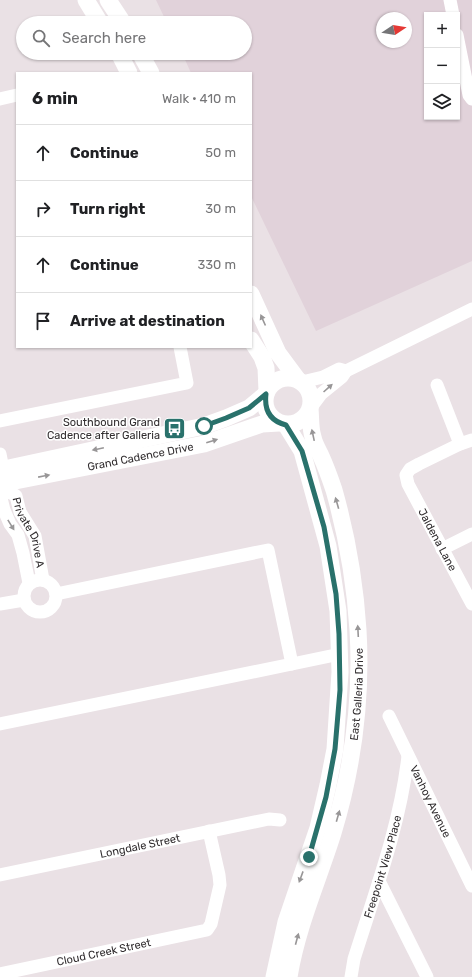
<!DOCTYPE html>
<meta charset="utf-8">
<style>
body{margin:0;font-family:Rubik,sans-serif;background:#f6f6f6;color:#202124}
.controls{position:absolute;right:12px;top:12px;display:grid;overflow:hidden;border-radius:0px;box-shadow:0 1px 3px #0004}
.controls button{width:36px;height:36px;display:grid;place-items:center;padding:0;border:0;border-bottom:1px solid #e0e0e0;background:#fff;color:#202124;font:20px sans-serif}
.compass{position:absolute;left:376px;top:12px;width:36px;height:36px;border-radius:50%;background:#fff;box-shadow:0 1px 3px #0004;rotate:78deg}
.stop{position:absolute;width:12px;height:12px;margin:-9px;border:3px solid #29716b;border-radius:50%;background:#fff}
.stop.end{background:#29716b;border-color:#fff;box-shadow:0 1px 4px #0008}
.list{margin:0;padding:0;list-style:none}
h2{display:flex;justify-content:space-between;align-items:center;height:52px;margin:0;padding:0 16px;font-size:17px}
h2 small{font-size:13px;font-weight:400;color:#757577}
.list li{display:grid;grid-template-columns:26px 1fr auto;gap:12px;align-items:center;box-sizing:border-box;height:56px;padding:0 16px;border-top:1px solid #e0e0e0}
.list b{display:block;font-size:15px;white-space:nowrap}
.list em{font-size:13px;font-style:normal;color:#757577}
.icon{flex:none;width:22px;height:22px;fill:none;stroke:currentColor;stroke-width:2;stroke-linecap:round;stroke-linejoin:round}
.map{position:relative;flex:none;width:472px;height:977px;overflow:hidden}
.search{position:absolute;background:#fff;box-shadow:0 1px 3px #0004;left:16px;top:16px;width:236px;height:44px;display:flex;align-items:center;gap:10px;box-sizing:border-box;padding:0 14px;border-radius:22px;color:#757577;font-size:15px}
.panel{position:absolute;background:#fff;box-shadow:0 1px 3px #0004;left:16px;top:72px;width:236px;height:276px;border-radius:0px}
.map>svg:first-child{display:block}
.built{fill:#e1d2da;fill-rule:evenodd}
.lines{fill:none;stroke-linecap:round;stroke-linejoin:round}
.minor{stroke:#fff;stroke-width:13}
.major{stroke:#fff;stroke-width:17}
.oneway{fill:#989697}
.route{stroke:#29716b;stroke-width:5}
.labels{text-anchor:middle;dominant-baseline:central;stroke-width:3;stroke-linejoin:round;paint-order:stroke}
.poi-label{font-size:11px;fill:#312d2f;stroke:#fff;text-anchor:end}
.street-label{font-size:11px;fill:#312d2f;stroke:#fff}
</style>
<div class="map">
<svg width="472" height="977" viewBox="0 0 472 977">
<rect width="100%" height="100%" fill="#eae1e5"/>
<path class="built" d="M156 0H472V261L316 331 251 196V73H191L182 53H245V23H167ZM427 15H457V117H427ZM382 18H406V42H382Z"/>
<g class="lines">
<g class="minor">
<path d="M450 0 453 15"/>
<path d="M457 35 469 95 472 99"/>
<path d="M0 99 17 95"/>
<path d="M302 382 323 377 339 369 346 371"/>
<path d="M437 385 460 444"/>
<path d="M312 406 321 394 342 377 346 371 472 309"/>
<path d="M0 421 187 383 180 347"/>
<path id="s1" d="M472 440 460 444 419 464 410 469 406 475 408 484 472 604"/>
<path d="M0 454 3 469"/>
<path id="s2" d="M6 483 7 490 16 496 20 512 35 536 43 580"/>
<path d="M7 490 1 498 4 510 10 524 18 535 23 553 29 583"/>
<path d="M442 549 472 534"/>
<circle cx="40" cy="596" r="16"/>
<path d="M0 604 24 600"/>
<path d="M292 664 340 654"/>
<path id="s3" d="M389 716 472 886"/>
<path d="M0 724 292 664 268 550 56 594"/>
<path id="s4" d="M0 875 269 819 280 820"/>
<path d="M379 881 427 977"/>
<path id="s5" d="M0 974 207 930 211 924 220 885 219 875 209 831"/>
<path id="s6" d="M351 977 354 959C375 892 400 826 408 756"/>
</g>
<g class="major">
<path d="M86 0 100 23"/>
<path d="M108 0 123 23"/>
<path d="M119 53 129 73"/>
<path d="M140 53 151 73"/>
<path d="M251 294 278 353 298 380"/>
<path d="M251 340 262 357 266 368 267 391"/>
<circle cx="288" cy="401" r="23"/>
<path d="M0 470 204 426 226 418 249 408 266 394"/>
<path id="s7" d="M0 484 204 444 262 424 279 423"/>
<path d="M274 977 286 922 318 828 328 785 335 749 340 672 338 611 328 546 302 451 286 425"/>
<path id="s8" d="M289 977C297 927 318 881 333 833 353 767 362 698 358 630 355 582 347 536 334 490 330 478 326 467 321 456 318 450 314 443 313 437 310 428 311 418 310 409"/>
</g>
</g>
<defs><path id="oneway-solid" d="M-6-.8H1V-3.2L6.5 0L1 3.2V.8H-6Z"/></defs>
<g class="oneway">
<use href="#oneway-solid" transform="translate(263 320) rotate(-114)"/>
<use href="#oneway-solid" transform="translate(328 388) rotate(-42)"/>
<use href="#oneway-solid" transform="translate(313 435) rotate(-102)"/>
<use href="#oneway-solid" transform="translate(212 441) rotate(-17)"/>
<use href="#oneway-solid" transform="translate(98 449) rotate(168)"/>
<use href="#oneway-solid" transform="translate(44 476) rotate(-11)"/>
<use href="#oneway-solid" transform="translate(337 503) rotate(-106)"/>
<use href="#oneway-solid" transform="translate(11 525) rotate(58)"/>
<use href="#oneway-solid" transform="translate(358 631) rotate(-93)"/>
<use href="#oneway-solid" transform="translate(338 816) rotate(-74)"/>
<use href="#oneway-solid" transform="translate(301 877) rotate(110)"/>
<use href="#oneway-solid" transform="translate(297 939) rotate(-75)"/>
</g>
<g class="lines">
<path class="route" d="M204 426 226 418 249 408 266 394C264 410 270 421 286 425L302 451 324 527 336 594 339 634 340 690 335 749 326 797 309 857"/>
</g>
<defs>
<symbol id="bus-square" viewBox="-11 -11 22 22"><rect x="-9" y="-9" width="18" height="18" rx="4" fill="#29716b" stroke="#fff"/><path d="M-5-6H5V4H4V6H2V4H-2V6H-4V4H-5ZM-3.5-4V0h7V-4ZM-3.5 1.2v1.5H-2V1.2ZM2 1.2v1.5H3.5V1.2Z" fill="#fff"/></symbol>
</defs>
<g fill-rule="evenodd">
<use href="#bus-square" x="162" y="416" width="25" height="25"/>
</g>
<g class="labels">
<g class="poi-label">
<text x="160" y="422">Southbound Grand<tspan x="160" dy="13">Cadence after Galleria</tspan></text>
</g>
<g class="street-label">
<text stroke="none"><textPath href="#s7" startOffset="143">Grand Cadence Drive</textPath></text>
<text stroke="none"><textPath href="#s2" startOffset="57">Private Drive A</textPath></text>
<text stroke="none"><textPath href="#s1" startOffset="148">Jaldena Lane</textPath></text>
<text stroke="none"><textPath href="#s8" startOffset="292">East Galleria Drive</textPath></text>
<text stroke="none"><textPath href="#s3" startOffset="95">Vanhoy Avenue</textPath></text>
<text stroke="none"><textPath href="#s4" startOffset="143">Longdale Street</textPath></text>
<text stroke="none"><textPath href="#s6" startOffset="115">Freepoint View Place</textPath></text>
<text stroke="none"><textPath href="#s5" startOffset="106">Cloud Creek Street</textPath></text>
</g>
</g>
</svg>
<div class="controls">
<button>+</button>
<button>−</button>
<button><svg class="icon" aria-label="layers" viewBox="0 0 24 24"><path d="M12 4l9 5-9 5-9-5zM3 14l9 5 9-5"/></svg></button>
</div>
<svg class="compass" viewBox="-18 -18 36 36"><path d="M0-13l5 13h-10z" fill="#e53935"/><path d="M0 13l5-13h-10z" fill="#757577"/></svg>
<div class="stop" style="left:204px;top:426px"></div>
<div class="stop end" style="left:309px;top:857px"></div>
<div class="search"><svg class="icon" aria-label="search" viewBox="0 0 24 24"><circle cx="10" cy="10" r="6"/><path d="M15 15l6 6"/></svg>Search here</div>
<section class="panel">
<h2>6 min<small>Walk · 410 m</small></h2>
<ul class="list">
<li><svg class="icon" aria-label="ahead" viewBox="0 0 24 24"><path d="M12 20V5M6 11l6-6 6 6"/></svg><div><b>Continue</b></div><em>50 m</em></li>
<li><svg class="icon" aria-label="right" viewBox="0 0 24 24"><path d="M7 20v-9h11M14 6l5 5-5 5"/></svg><div><b>Turn right</b></div><em>30 m</em></li>
<li><svg class="icon" aria-label="ahead" viewBox="0 0 24 24"><path d="M12 20V5M6 11l6-6 6 6"/></svg><div><b>Continue</b></div><em>330 m</em></li>
<li><svg class="icon" aria-label="arrive" viewBox="0 0 24 24"><path d="M6 21V4h12l-3 4 3 4H6"/></svg><div><b>Arrive at destination</b></div></li>
</ul>
</section>
</div>
